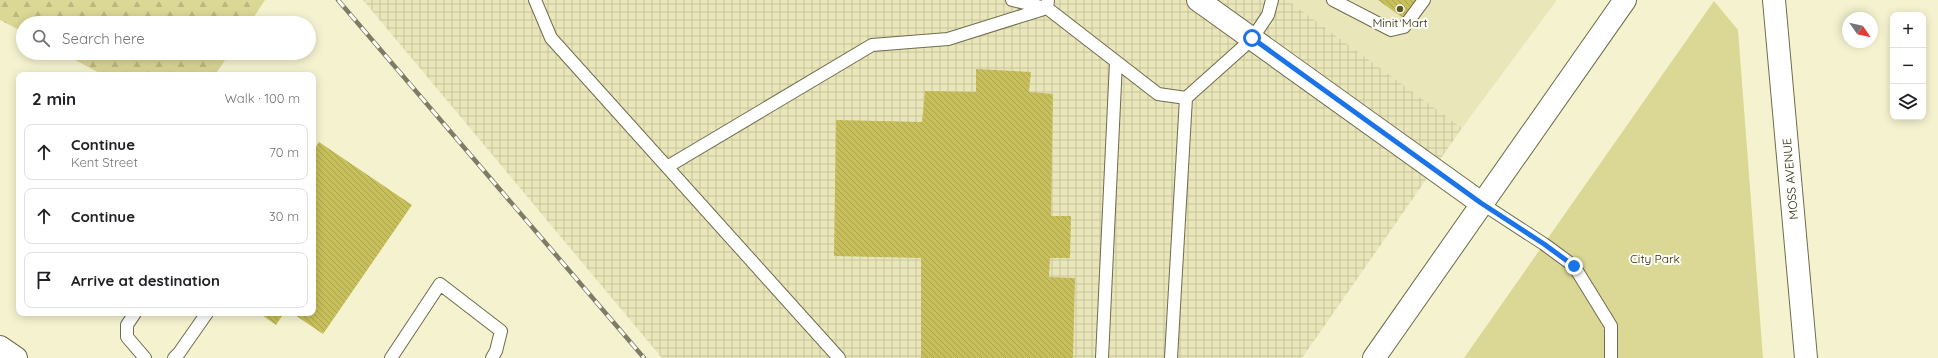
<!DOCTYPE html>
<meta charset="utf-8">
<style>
body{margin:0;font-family:Quicksand,sans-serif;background:#f2f2f2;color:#202124}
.controls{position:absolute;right:12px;top:12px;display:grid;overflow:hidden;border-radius:8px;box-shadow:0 2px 10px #0003}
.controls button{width:36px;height:36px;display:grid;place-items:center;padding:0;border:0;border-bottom:1px solid #e0e0e0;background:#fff;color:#202124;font:20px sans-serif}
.compass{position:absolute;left:1842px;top:12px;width:36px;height:36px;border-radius:50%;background:#fff;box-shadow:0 2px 10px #0003;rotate:124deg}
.stop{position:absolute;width:12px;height:12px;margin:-9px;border:3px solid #1a73e8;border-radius:50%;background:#fff}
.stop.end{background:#1a73e8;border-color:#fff;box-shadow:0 1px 4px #0008}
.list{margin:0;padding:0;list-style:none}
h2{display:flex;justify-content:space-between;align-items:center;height:52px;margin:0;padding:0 16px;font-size:17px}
h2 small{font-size:13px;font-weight:400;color:#757577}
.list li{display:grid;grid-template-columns:26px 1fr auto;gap:12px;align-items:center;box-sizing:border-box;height:56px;margin:0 8px 8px;padding:0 8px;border:1px solid #e0e0e0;border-radius:8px}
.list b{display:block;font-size:15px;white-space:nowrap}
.list p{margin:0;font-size:13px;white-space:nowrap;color:#757577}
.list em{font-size:13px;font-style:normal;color:#757577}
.icon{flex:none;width:22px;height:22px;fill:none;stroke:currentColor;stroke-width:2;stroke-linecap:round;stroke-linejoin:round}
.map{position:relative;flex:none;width:1938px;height:358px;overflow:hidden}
.search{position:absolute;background:#fff;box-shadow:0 2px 10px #0003;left:16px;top:16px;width:300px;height:44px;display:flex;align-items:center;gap:10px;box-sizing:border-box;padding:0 14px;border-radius:22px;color:#757577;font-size:15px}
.panel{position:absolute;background:#fff;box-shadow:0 2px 10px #0003;left:16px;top:72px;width:300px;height:244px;border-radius:8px}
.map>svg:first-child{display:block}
.built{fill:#e9e6ba}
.industrial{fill:url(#industrial-grid)}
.green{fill:#dbd795}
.forest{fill:url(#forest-firs)}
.building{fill:url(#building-back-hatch)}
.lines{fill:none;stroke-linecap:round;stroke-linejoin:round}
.lane-casing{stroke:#6e6c4c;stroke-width:14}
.street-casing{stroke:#6e6c4c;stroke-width:24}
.secondary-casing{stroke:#6e6c4c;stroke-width:24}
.highway-casing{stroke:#6e6c4c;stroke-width:24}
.lane{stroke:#fff;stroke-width:12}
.street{stroke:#fff;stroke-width:22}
.secondary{stroke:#fff;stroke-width:22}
.highway{stroke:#fff;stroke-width:22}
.rail-casing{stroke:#7e7c66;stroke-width:4.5}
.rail{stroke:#fffef7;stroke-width:3;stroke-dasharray:9;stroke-linecap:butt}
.route{stroke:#1a73e8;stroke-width:5}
.poi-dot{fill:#5b5724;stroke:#fffef7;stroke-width:1.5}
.labels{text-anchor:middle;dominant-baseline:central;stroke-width:4;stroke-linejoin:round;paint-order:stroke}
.poi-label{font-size:12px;fill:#28271a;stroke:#fffef7}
.street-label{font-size:12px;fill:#28271a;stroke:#fffef7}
.park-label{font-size:12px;fill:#2e2a00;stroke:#fffef7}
</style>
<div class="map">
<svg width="1938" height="358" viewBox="0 0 1938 358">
<defs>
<pattern id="industrial-grid" width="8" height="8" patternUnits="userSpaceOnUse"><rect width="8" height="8" fill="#e9e6ba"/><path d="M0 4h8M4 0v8" fill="none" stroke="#c8c59f"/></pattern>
<pattern id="forest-firs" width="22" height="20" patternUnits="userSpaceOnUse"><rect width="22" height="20" fill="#dbd795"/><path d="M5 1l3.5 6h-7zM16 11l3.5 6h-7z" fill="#bcb980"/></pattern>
<pattern id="building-back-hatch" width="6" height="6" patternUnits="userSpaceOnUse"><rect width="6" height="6" fill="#c7bf5b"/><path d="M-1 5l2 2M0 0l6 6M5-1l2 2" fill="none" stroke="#aba44f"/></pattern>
</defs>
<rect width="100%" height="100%" fill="#f5f3cf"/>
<path class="built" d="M1287 0H1557L1462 128Z"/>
<path class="industrial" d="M363 0H1287L1462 128 1302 358H662Z"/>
<path class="green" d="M1714 1 1738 30 1763 358H1464Z"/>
<path class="forest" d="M0 0H265L250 23H23V32L0 20Z
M62 53H230L215 75H103Z"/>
<path class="building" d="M1378 0H1417L1403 18Z
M976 69 1031 72 1029 92 1053 94 1051 216H1071L1070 258H1050L1049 277 1075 278 1073 358H921V258L834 256 836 120 922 122 925 91 976 92Z
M319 142 412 205 323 334 292 313H313V151Z
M259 313H284L276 325Z"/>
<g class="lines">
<defs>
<path id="lane" d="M535 0 551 38 839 358
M1012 0 1046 8
M1048 0 1047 8 1158 94 1186 98 1252 39 1268 15 1272 0
M1333 0 1391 30 1404 27 1424 0
M667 167 872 45 948 39 1047 8
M1481 203 1544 244 1574 266 1611 326V358
M135 313 127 325V337L145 358
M174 358 179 353 207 313
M391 358 440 284 501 331 496 351 492 358
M1102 358 1116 62
M1171 358 1186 98"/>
<path id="street" d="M1198 0 1481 203
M1774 0 1806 358"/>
<path id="secondary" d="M0 347 16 358"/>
<path id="highway" d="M1374 358 1625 0"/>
</defs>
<use href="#lane" class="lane-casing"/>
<use href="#street" class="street-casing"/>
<use href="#secondary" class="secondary-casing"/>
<use href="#highway" class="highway-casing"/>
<use href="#lane" class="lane"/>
<use href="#street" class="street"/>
<use href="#secondary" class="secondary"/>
<use href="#highway" class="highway"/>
<defs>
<path id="rail" d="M338 0 644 358"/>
</defs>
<use href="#rail" class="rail-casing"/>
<use href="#rail" class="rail"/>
</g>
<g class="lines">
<path class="route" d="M1252 38 1481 203 1544 244 1574 266"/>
</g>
<circle class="poi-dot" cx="1400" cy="9" r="4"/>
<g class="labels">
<g class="poi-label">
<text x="1400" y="22">Minit Mart</text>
</g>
<g class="street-label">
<text transform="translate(1790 179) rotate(-95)">MOSS AVENUE</text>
</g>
<g class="park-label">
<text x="1655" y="258">City Park</text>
</g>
</g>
</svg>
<div class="controls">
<button>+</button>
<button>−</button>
<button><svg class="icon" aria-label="layers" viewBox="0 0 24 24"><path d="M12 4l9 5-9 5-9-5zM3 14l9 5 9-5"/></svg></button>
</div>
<svg class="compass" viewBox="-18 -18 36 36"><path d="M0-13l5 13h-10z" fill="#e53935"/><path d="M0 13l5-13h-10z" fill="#757577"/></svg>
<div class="stop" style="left:1252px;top:38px"></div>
<div class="stop end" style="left:1574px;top:266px"></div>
<div class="search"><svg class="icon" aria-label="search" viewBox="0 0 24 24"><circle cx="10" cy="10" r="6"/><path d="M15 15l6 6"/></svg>Search here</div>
<section class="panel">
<h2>2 min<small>Walk · 100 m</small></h2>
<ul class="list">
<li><svg class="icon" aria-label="ahead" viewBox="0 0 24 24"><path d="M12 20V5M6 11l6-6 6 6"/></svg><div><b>Continue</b><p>Kent Street</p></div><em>70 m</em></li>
<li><svg class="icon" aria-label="ahead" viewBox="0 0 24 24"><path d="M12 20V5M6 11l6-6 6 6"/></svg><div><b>Continue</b></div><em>30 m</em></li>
<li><svg class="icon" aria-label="arrive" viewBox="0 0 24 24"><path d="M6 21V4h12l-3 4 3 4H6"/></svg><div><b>Arrive at destination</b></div></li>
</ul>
</section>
</div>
